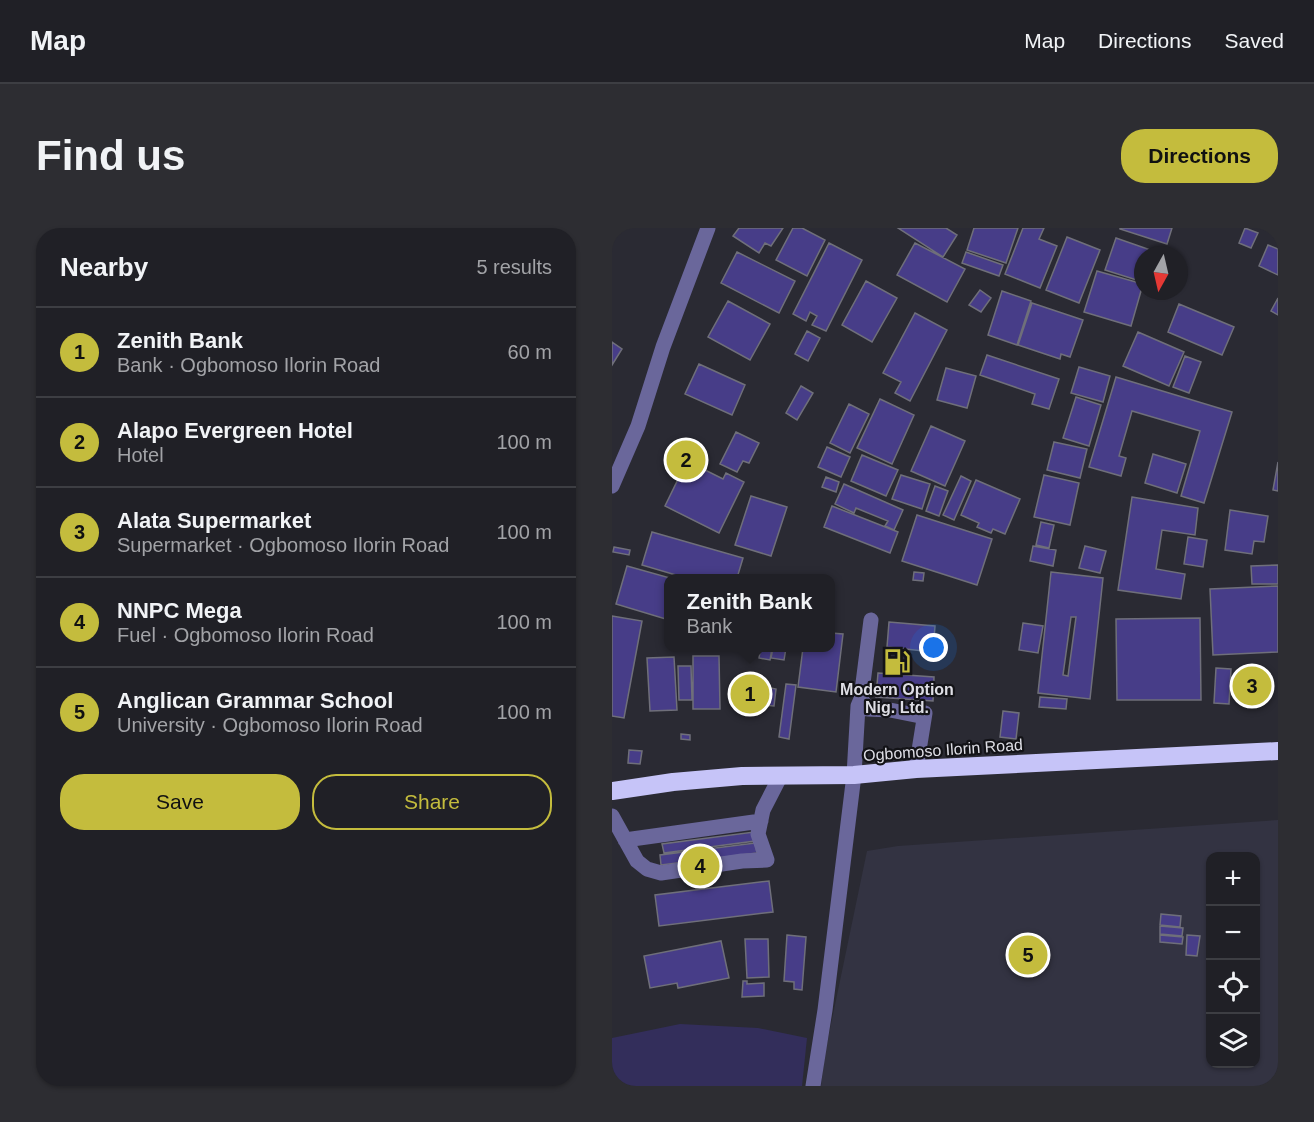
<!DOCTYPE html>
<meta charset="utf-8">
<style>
body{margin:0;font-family:Helvetica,sans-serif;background:#2d2d32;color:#f1f3f6}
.controls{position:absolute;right:18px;bottom:18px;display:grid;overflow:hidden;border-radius:12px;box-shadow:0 2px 4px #0004}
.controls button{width:54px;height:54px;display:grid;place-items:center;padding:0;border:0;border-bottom:2px solid #3d3e43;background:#202026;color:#f1f3f6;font:30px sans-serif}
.compass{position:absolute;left:522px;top:18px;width:54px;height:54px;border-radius:50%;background:#202026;box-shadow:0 2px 4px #0004;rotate:188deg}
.you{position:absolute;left:322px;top:420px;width:21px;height:21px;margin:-15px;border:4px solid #fff;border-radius:50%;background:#1a73e8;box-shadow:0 0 0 9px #1a73e833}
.badge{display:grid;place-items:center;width:39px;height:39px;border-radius:50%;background:#c4bc3d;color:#111;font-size:20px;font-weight:700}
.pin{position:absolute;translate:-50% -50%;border:3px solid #fff;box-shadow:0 2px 6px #0006}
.popup{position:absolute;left:52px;top:346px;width:171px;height:78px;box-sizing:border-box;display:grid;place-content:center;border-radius:12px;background:#202026;filter:drop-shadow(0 2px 4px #0005);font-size:20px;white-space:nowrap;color:#a2a3a7}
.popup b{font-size:22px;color:#f1f3f6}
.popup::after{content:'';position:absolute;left:50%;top:100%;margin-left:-12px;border:12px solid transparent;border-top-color:#202026}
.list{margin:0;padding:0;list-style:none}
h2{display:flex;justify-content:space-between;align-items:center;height:78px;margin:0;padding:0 24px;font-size:26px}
h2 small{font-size:20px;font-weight:400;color:#a2a3a7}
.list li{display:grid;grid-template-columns:39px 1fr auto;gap:18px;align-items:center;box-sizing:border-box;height:90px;padding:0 24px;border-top:2px solid #3d3e43}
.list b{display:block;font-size:22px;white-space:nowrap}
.list p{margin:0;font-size:20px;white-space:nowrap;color:#a2a3a7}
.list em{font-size:20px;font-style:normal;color:#a2a3a7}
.actions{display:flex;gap:12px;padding:18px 24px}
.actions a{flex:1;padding:14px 0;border:2px solid #c4bc3d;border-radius:24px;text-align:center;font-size:21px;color:#c4bc3d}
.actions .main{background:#c4bc3d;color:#111}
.icon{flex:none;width:33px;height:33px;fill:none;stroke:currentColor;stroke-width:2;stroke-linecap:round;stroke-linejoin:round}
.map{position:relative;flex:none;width:666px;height:858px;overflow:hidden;border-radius:24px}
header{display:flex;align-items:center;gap:36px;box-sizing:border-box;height:84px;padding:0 30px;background:#202026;border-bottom:2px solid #3d3e43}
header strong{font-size:28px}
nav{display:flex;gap:33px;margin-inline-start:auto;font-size:21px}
.intro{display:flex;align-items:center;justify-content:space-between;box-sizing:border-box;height:144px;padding:0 36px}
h1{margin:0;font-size:42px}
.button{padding:15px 27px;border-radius:24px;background:#c4bc3d;color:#111;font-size:21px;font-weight:700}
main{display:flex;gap:36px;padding:0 36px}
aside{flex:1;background:#202026;border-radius:24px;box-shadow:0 2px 4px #0004}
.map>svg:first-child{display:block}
.built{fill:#333342;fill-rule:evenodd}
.green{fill:#332e5b}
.building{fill:#473d88;stroke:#6f6f7a;stroke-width:1.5;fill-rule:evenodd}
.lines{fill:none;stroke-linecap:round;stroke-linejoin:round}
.minor{stroke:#6a679b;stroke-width:15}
.highway{stroke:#c6c4f8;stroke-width:18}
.labels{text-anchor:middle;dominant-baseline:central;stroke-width:4.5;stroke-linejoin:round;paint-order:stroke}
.poi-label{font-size:16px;font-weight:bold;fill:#dedee5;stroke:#131317}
.street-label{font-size:16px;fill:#dedee5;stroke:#131317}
</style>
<header>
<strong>Map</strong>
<nav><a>Map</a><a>Directions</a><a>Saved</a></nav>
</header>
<div class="intro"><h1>Find us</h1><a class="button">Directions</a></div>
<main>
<aside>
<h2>Nearby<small>5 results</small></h2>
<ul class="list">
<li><span class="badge">1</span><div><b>Zenith Bank</b><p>Bank · Ogbomoso Ilorin Road</p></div><em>60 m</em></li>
<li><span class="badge">2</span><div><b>Alapo Evergreen Hotel</b><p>Hotel</p></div><em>100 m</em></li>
<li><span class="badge">3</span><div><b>Alata Supermarket</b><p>Supermarket · Ogbomoso Ilorin Road</p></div><em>100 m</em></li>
<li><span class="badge">4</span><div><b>NNPC Mega</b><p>Fuel · Ogbomoso Ilorin Road</p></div><em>100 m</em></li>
<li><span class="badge">5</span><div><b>Anglican Grammar School</b><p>University · Ogbomoso Ilorin Road</p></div><em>100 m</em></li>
</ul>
<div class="actions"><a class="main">Save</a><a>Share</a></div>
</aside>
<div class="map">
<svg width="666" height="858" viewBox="0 0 666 858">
<rect width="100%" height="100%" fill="#2a2a33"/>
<path class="built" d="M666 592V858H209L213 825 255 623 286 618ZM598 628H644V836H598Z"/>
<path class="green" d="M68 796 146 800 195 810 190 858H0V810Z"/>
<path class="building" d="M127 0H171L159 18 153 15 147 25 121 8Z
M181 0H190L213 12 195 48 164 32Z
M286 0H334L345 7 331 29Z
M362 0H406L394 35 355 22Z
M411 0H432L427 11 445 18 428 60 393 46Z
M508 0H560L555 16 508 1Z
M633 0 646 5 639 20 627 15Z
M455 9 488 22 467 75 434 62Z
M504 10 550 26V27H531V54L493 42Z
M217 15 250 32 214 103 200 97 205 88 198 84 194 93 181 86Z
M303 15 353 41 335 74 285 47Z
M656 17 666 21V47L647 38Z
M125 24 183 53 167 85 109 55Z
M354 24 391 37 387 48 350 35Z
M485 43 531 56 519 98 472 84Z
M254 53 285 70 260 114 230 97Z
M368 62 379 70 369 84 357 77Z
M390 63 419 73 405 117 376 107Z
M666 70V87L659 83Z
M116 73 158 96 138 132 96 109Z
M420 75 471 92 458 129 449 126 448 131 406 117Z
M567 76 622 99 610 127 556 104Z
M303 85 335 102 298 173 283 165 289 154 271 145Z
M195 103 208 110 196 133 183 126Z
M526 104 572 124 557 158 511 138Z
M0 114 10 121 0 137Z
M375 127 447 151 437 181 420 176 423 166 368 147Z
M573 128 589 134 577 165 561 159Z
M87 136 133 157 120 187 73 166Z
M467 139 498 148 491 174 459 165Z
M334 140 364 148 355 180 325 172Z
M504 149 620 184 592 275 569 268 588 203 520 183 507 228 514 230 509 248 477 239Z
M189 158 201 165 185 192 174 185Z
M464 169 489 177 477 218 451 210Z
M268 171 302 187 280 236 245 220Z
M237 176 257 186 238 225 218 215Z
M319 198 353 213 333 258 299 243Z
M124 204 147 215 137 235 131 233 125 244 108 236Z
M442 214 475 221 468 250 435 242Z
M215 219 238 229 229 249 206 239Z
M541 226 574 236 565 265 533 255Z
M250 227 286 242 274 268 239 253Z
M75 233 111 251 114 245 132 254 107 305 53 278Z
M666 234V263L661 262Z
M289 247 318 256 310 281 280 271Z
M432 247 467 255 458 297 422 289Z
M349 248 359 253 342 292 331 287Z
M214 249 227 254 224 264 210 259Z
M364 252 408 271 393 306 381 301 379 305 365 299 367 295 349 287Z
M232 256 291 282 282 302 273 298 276 293 244 280 242 285 223 276Z
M323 258 336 263 327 288 314 283Z
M139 268 175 279 159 328 123 317Z
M520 269 586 280 583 307 550 302 544 341 573 346 569 371 506 362Z
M220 278 286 304 278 325 212 299Z
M618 282 656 288 652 314 642 313 640 326 613 322Z
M305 287 380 311 365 357 290 333Z
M429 294 442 297 437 320 424 317Z
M40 304 131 330 125 350H74L30 337Z
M576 309 595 312 591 339 572 336Z
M421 318 444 322 441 338 418 333Z
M473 318 494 323 488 345 467 340Z
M2 319 18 322 17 327 1 324Z
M666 337V356H640L639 338Z
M15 338 58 350 57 392 4 376Z
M302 344 312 345 311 353 301 352Z
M439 344 491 350 478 471 426 465ZM459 389H464L456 448 451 447Z
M666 358V424L601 427 598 361Z
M0 388 30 393 12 490 0 488Z
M588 390 589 472H505L504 391Z
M277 394 323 398 321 424 275 419Z
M411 395 431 398 426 425 407 422Z
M219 405 231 406 224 464 186 459 191 420H219Z
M145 420H160L158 432 147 430 148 424H144Z
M161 420H174L172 432 159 430Z
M81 428H107L108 481H81Z
M62 429 65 482 38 483 35 430Z
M66 438H79L80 472H67Z
M604 440 619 441 617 476 602 475Z
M266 445 322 449 321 473 264 469Z
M174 456 184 457 177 511 167 509Z
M154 459 164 461 162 478 152 477Z
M428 469 455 471 454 481 427 479Z
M391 483 407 485 404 511 388 509Z
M69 506 78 507V512L69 511Z
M17 522 30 523 28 536 16 535Z
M142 604 143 613 52 625 50 616Z
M143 615 145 625 49 637 48 627Z
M157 653 161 684 47 698 43 667Z
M549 686 569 688 568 699 548 697Z
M548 698 571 700 570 708 548 706Z
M175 707 194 709 190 762 182 761V754L172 753Z
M548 707 571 709 570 716 548 714Z
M575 707 588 708 585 728 574 727Z
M133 711H156L157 749 135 750Z
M109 713 117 750 66 760 65 755 38 760 32 728Z
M131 753H135V756L152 755V768L130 769Z"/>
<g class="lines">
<path class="minor" d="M0 258 26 198 51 119 96 0
M249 471 259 392
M0 588 25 633 35 641 49 645 130 633 155 632 146 606 151 582 169 547
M13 612 149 593
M201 858 213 782 242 547 246 478 249 471 256 481 278 482 308 488 313 485 304 541"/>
<path class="highway" d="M0 563 61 554 130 548 242 547 304 541 666 523"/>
</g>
<defs>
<symbol id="fuel-bare" viewBox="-9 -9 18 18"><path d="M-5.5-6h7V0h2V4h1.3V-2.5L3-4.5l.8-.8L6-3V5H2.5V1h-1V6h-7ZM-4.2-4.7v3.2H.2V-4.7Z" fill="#c4bc3d" stroke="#131317" stroke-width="2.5" paint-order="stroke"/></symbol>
</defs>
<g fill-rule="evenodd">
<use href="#fuel-bare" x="266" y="415" width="38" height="38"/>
</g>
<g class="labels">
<g class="poi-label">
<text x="285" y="461">Modern Option<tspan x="285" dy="18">Nig. Ltd.</tspan></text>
</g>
<g class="street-label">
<text transform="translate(331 522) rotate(-4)">Ogbomoso Ilorin Road</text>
</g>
</g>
</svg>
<div class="controls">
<button>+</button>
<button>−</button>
<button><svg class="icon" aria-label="locate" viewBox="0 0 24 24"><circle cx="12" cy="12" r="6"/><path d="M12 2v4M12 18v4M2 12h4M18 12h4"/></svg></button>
<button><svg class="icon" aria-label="layers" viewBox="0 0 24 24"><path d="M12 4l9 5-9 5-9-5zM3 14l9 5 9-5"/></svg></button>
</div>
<svg class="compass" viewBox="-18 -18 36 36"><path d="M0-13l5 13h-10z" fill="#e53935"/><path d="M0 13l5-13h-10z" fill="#a2a3a7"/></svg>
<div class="you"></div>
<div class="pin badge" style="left:138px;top:466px">1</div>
<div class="popup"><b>Zenith Bank</b>Bank</div>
<div class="pin badge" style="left:74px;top:232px">2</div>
<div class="pin badge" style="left:640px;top:458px">3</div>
<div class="pin badge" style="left:88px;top:638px">4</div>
<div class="pin badge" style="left:416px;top:727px">5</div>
</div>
</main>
